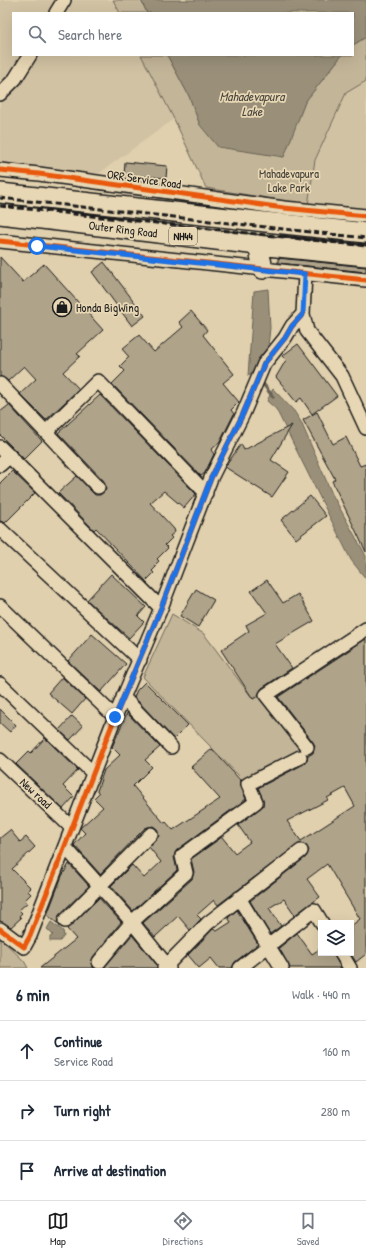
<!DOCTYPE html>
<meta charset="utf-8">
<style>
body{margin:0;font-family:"Patrick Hand",sans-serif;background:#f6f6f7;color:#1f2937}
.controls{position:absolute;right:12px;bottom:12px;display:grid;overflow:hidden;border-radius:0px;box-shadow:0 4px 16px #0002}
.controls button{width:36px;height:36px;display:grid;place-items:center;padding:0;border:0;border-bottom:1px solid #e0e1e3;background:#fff;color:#1f2937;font:20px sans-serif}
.stop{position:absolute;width:12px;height:12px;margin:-9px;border:3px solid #1a73e8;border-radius:50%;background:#fff}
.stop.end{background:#1a73e8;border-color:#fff;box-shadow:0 1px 4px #0008}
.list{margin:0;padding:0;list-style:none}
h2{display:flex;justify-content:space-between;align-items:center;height:52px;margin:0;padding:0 16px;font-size:17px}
h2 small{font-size:13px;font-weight:400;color:#747a83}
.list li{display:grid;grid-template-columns:26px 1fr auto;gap:12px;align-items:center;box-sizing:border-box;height:60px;padding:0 16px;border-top:1px solid #e0e1e3}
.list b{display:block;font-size:15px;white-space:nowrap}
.list p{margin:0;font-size:13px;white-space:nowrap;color:#747a83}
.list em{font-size:13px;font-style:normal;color:#747a83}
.icon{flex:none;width:22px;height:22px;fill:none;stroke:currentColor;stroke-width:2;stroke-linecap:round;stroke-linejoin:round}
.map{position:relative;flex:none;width:366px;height:968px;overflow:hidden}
.search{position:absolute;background:#fff;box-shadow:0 4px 16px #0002;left:12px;right:12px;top:12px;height:44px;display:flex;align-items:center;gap:10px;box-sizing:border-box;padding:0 14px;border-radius:0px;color:#747a83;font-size:15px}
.sheet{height:232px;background:#fff}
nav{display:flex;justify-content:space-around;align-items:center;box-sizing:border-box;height:56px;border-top:1px solid #e0e1e3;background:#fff;font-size:11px;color:#747a83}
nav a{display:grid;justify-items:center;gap:2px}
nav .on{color:#1c1c1c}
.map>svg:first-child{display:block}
.built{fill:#d1c2a3}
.green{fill:#c3b598;stroke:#70685a}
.water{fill:#9a907a;stroke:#686254}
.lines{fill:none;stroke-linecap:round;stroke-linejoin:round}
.stream{stroke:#686254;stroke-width:3.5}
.building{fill:#afa38a;stroke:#1c1c1c;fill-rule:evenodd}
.minor-casing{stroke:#1c1c1c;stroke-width:16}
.highway-casing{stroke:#1c1c1c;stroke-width:22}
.minor{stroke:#e8d7b4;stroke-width:13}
.highway{stroke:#e8d7b4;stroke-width:19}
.rail{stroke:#1c1c1c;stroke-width:3;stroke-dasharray:6 3;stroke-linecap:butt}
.cycleway-casing{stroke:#e8d7b4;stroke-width:8}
.cycleway{stroke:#e8590c;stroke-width:5}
.route{stroke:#1a73e8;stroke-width:5}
.labels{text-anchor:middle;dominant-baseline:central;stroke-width:3.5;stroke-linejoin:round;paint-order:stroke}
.shield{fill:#e8d7b4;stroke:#59544a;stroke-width:1}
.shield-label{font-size:11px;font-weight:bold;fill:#1c1c1c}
.park-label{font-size:12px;fill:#46423b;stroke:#e8d7b4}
.street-label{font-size:12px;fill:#1c1c1c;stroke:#e8d7b4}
.poi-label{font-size:12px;fill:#1c1c1c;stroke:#e8d7b4;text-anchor:start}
.water-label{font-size:13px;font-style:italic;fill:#48453d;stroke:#e8d7b4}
</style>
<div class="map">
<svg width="366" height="968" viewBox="0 0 366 968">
<rect width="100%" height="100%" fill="#e0d0ae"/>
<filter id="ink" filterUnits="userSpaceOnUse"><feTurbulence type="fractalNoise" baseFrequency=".025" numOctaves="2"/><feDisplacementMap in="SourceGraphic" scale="8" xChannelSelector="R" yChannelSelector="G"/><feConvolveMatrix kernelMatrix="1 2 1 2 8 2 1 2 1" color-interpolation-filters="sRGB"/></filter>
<g filter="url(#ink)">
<path class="built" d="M2 0H113L120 13H13V55H141L174 119 94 177 0 167V1Z
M366 81V210L308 205 315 160 346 93Z"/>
<path class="green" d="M113 0H141L147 13H120Z
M366 37V81L346 93 315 160 308 205 206 188 174 119 141 55H167L189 96 200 125 283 157 305 102 342 55H353V45Z
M172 614 204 634 253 699 262 695 306 751 244 781 143 677Z
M0 938 24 961 28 968H0Z"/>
<path class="water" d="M141 0H366V37L353 45V13H147Z
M167 55H342L305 102 284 157 218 147 200 125 189 96Z
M268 289 270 328 267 356 248 376 254 291Z
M273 389 294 411 301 422 332 494 366 556V579L351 560 276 409 267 401Z
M51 922 63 931 64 936 60 941H50V937L53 935 47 929Z"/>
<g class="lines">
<path class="stream" d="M261 381 273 397"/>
</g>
<path class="building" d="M125 162 167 166 166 178 124 175Z
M280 235 366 244V245L280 236Z
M0 257 23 282 44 264 103 330 77 354 80 356 63 372 79 389 46 420 20 394 36 379 24 366 8 381 0 376Z
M278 258 366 267V272L278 263Z
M104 262 145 316 132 326 92 272Z
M191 311 207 330 203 335 234 374 223 383 239 402 231 410 234 414 220 442 211 450 214 454 205 473 201 476 112 384 125 371 120 366 129 357 122 349 139 335 154 352 183 327 179 322Z
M298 344 337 396 312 414 301 398 296 402 276 377 286 360 282 356Z
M100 395 196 494 184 508 164 491 150 503 174 529 175 532 170 536 172 538 165 545 168 548 157 559 159 561 154 566 156 567 152 571 154 573 146 581 96 528 94 530 58 493 77 476 95 495H100L106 490 104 481 58 433Z
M9 405 42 441 24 459 0 435V412Z
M317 412 333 444 346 437 360 466 366 464V552L332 481 335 479 303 420Z
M292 425 271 460 289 472 272 497 225 467 241 444 244 450Z
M12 471 35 493 5 523 0 521V483Z
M310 496 326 516 296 539 281 520Z
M111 574 146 607 138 616 144 622 129 638 87 600Z
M267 580 283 603 298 594 314 621 275 644 292 668 262 688 258 695 253 699 221 650 249 631 246 625 267 613 251 591Z
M196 589 214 600 198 627 180 616Z
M92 634 126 664 101 692 68 661Z
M366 639V954L356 962 350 953 351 926 360 919 327 864 307 879 320 897 295 915 284 899 269 908 281 926 270 934 250 901 306 857 309 850 304 844 300 843 218 905 214 900 197 915 201 919 190 930 178 916 155 937 143 923 192 879 194 872 191 859 222 837 235 853 250 842 238 825 263 806V799L258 788 304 764 307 761 308 756 313 753 315 746 313 742 278 697ZM345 788 355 806 301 841 287 821 328 800 327 798Z
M62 677 85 699 72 714 48 693Z
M145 682 188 725 174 739 134 697 137 690Z
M0 709 16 725 10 732 0 723Z
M127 713 160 747 145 760 152 767 133 786 164 823 166 822 173 830 220 799 191 767 212 749 241 781V787L246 799 177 850 174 857 177 870 133 911 111 886 132 865 144 878 161 862 149 847 159 836 157 829 153 826 145 828 100 874 74 845 85 833 80 828 103 807 94 798 99 793 97 791 104 770 120 755 112 747Z
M72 716 83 726 70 740 59 730Z
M45 738 78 770 63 786 74 797 63 809 16 764 29 751 31 753Z
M10 830 20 842 26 837 35 847 12 869 31 888 28 891 31 894 25 900 27 903 19 910 22 913 19 916 21 918 11 927 0 921V838Z
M69 864 89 886 59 915 57 923 47 915 62 876Z
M99 898 121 922 93 957 91 964 94 968H40L76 939 67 929Z
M237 910 258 944 235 962 232 968H219L211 958 199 968 188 955 213 929 217 931 231 922 228 918Z
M297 933 312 954 321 948V953H333L341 968H290L279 948Z
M132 935 157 965 156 968H104Z"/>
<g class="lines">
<defs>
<path id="minor" d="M56 13 64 0
M0 94 15 79 30 55
M0 170 39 174 284 208 366 216
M0 241 366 280
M305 274 303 314 307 331 342 376 366 428
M0 384 98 487
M46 432 98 381 206 493
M0 447 161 608
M0 465 10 456
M0 529 140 660
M0 606 115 717
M0 684 93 773
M123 697 171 747
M307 747 266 695 366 629
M0 760 71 827
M65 847 132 922 169 968
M239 898 282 968
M65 921 151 834
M0 929 24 947 30 936 115 717 161 608 211 478 243 414 264 364 285 338 292 326 303 314
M341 953 350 968
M99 962 132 922 186 873 182 856 256 802 248 784 300 757
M164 968 208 923 301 851
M240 968 314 910 322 923"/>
<path id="highway" d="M0 193 366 233
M0 214 258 245 366 256
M258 245 263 269"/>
</defs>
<use href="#minor" class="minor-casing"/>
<use href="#highway" class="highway-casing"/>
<use href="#minor" class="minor"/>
<use href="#highway" class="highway"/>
<path class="rail" d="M0 198 366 238
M0 206 366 246"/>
<defs>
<path id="cycleway" d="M0 170 39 174 284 208 366 216
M0 241 366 280
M0 929 24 947 30 936 115 717 161 608 211 478 243 414 264 364 285 338 292 326 303 314"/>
</defs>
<use href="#cycleway" class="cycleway-casing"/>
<use href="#cycleway" class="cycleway"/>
</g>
</g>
<g class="lines" filter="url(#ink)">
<path class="route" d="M37 246 305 274 303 314 292 326 285 338 264 364 243 414 211 478 161 608 115 717"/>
</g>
<defs>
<symbol id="shop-ring" viewBox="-11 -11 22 22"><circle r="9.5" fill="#e8d7b4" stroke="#1c1c1c" stroke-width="1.5"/><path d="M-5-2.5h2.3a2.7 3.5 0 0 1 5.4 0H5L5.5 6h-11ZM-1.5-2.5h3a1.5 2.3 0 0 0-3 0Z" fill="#1c1c1c"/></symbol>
</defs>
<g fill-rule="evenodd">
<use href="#shop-ring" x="51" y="296" width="22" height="22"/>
</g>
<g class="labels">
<rect class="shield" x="169" y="227" width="28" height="18" rx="3"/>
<g class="shield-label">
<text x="183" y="236">NH44</text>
</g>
<g class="park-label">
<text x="289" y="173">Mahadevapura<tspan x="289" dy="14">Lake Park</tspan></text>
</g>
<g class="street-label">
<text transform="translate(144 179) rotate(8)">ORR Service Road</text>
<text transform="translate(123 229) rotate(7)">Outer Ring Road</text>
<text transform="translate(36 793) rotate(43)">New road</text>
</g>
<g class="poi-label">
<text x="76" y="307">Honda BigWing</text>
</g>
<g class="water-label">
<text x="252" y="96">Mahadevapura<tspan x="252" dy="15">Lake</tspan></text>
</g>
</g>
</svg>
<div class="controls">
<button><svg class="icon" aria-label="layers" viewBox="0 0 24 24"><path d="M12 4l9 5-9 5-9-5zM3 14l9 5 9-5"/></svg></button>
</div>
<div class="stop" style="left:37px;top:246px"></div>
<div class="stop end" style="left:115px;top:717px"></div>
<div class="search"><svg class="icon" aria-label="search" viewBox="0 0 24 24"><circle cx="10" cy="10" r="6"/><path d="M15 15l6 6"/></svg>Search here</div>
</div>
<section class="sheet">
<h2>6 min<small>Walk · 440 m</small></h2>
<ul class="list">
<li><svg class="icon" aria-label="ahead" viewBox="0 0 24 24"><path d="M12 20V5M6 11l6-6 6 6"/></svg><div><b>Continue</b><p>Service Road</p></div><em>160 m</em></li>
<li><svg class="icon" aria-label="right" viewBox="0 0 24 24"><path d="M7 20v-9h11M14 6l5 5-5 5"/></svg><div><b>Turn right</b></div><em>280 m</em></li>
<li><svg class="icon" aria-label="arrive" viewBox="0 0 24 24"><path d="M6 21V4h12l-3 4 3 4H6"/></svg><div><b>Arrive at destination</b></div></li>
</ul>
</section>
<nav>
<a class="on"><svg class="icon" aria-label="map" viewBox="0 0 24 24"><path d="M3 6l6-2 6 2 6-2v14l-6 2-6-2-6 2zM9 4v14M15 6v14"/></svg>Map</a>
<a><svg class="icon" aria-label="directions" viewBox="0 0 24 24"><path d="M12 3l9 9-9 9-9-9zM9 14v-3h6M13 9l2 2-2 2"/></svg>Directions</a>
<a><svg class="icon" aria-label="saved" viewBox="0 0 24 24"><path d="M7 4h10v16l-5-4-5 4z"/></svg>Saved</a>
</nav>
